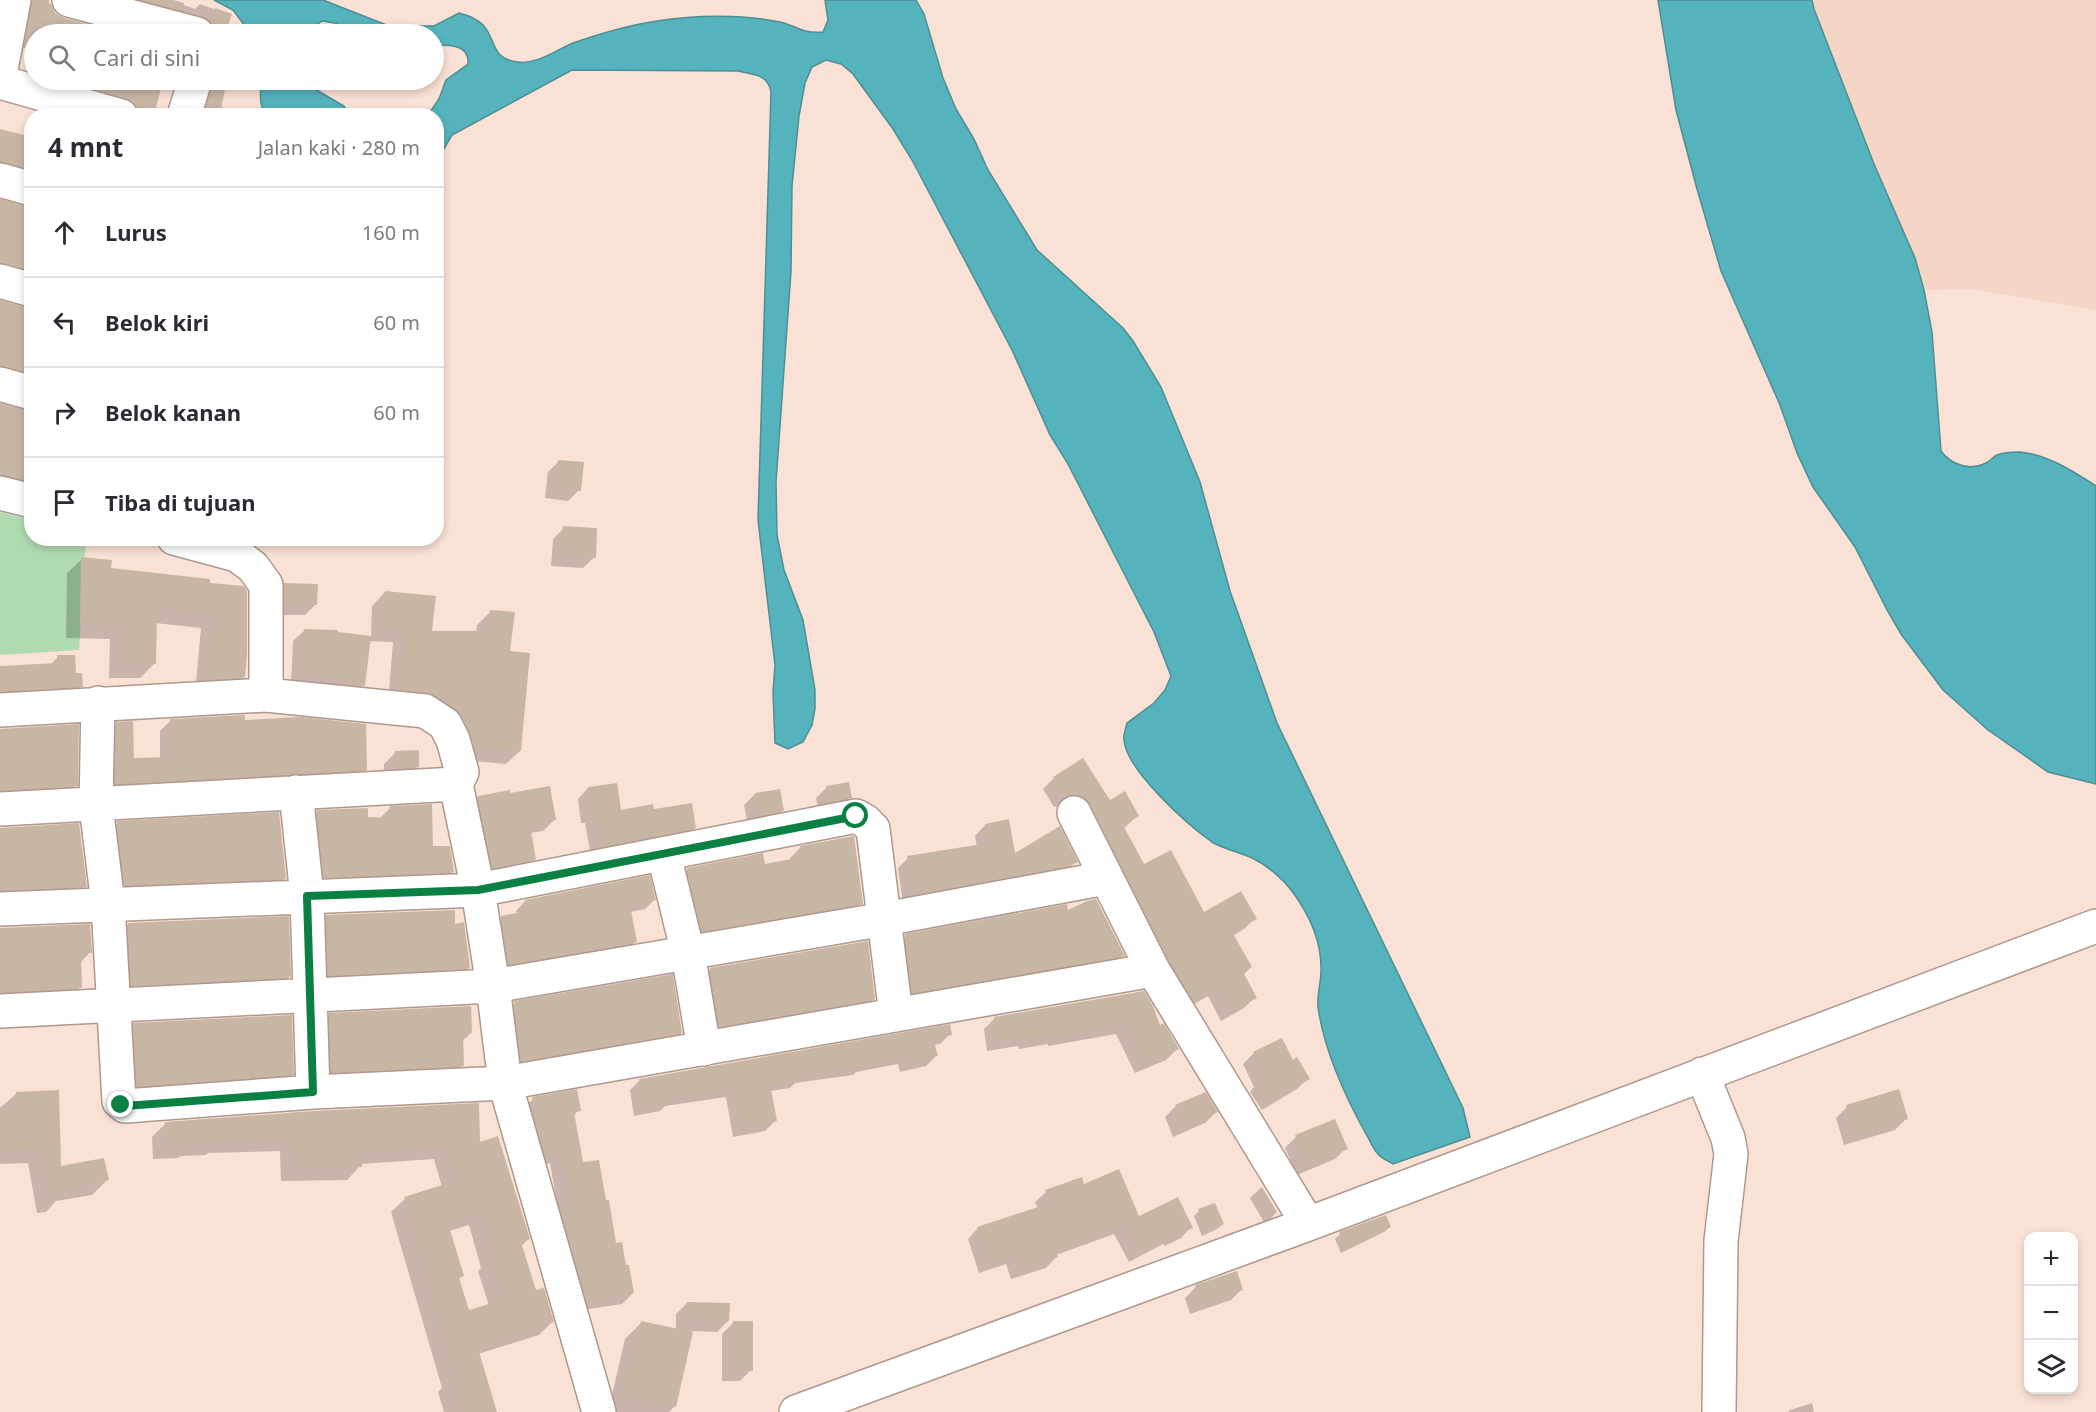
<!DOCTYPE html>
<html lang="id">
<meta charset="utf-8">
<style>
body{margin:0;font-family:"Noto Sans",sans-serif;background:#f7f7f7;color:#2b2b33}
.controls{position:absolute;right:18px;bottom:18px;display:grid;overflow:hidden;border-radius:12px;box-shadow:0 3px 9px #0003}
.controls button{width:54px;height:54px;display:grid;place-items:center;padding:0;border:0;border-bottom:2px solid #e1e1e2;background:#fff;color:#2b2b33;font:30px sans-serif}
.stop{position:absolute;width:18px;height:18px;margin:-14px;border:4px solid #0b8043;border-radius:50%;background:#fff}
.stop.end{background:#0b8043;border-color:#fff;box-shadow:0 2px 6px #0008}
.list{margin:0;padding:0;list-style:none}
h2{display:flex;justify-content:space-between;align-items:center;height:78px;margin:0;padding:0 24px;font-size:26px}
h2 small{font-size:20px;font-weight:400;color:#7c7c81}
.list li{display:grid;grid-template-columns:39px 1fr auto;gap:18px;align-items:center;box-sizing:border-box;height:90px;padding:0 24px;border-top:2px solid #e1e1e2}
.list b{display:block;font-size:22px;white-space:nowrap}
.list em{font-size:20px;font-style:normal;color:#7c7c81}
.icon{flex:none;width:33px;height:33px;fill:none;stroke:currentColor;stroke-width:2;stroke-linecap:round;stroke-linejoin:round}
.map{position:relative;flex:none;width:2096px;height:1412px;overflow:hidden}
.search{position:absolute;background:#fff;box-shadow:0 3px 9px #0003;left:24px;top:24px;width:420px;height:66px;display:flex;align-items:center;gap:15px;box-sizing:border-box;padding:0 21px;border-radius:33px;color:#7c7c81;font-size:22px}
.panel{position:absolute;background:#fff;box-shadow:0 3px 9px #0003;left:24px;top:108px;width:420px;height:438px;border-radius:24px}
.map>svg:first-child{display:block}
.built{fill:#f5d5c5}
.green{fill:#b0dbb1}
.water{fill:#54b3bd;stroke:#4e8e93;stroke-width:1.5}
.shadow{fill:#0003;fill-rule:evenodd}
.building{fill:#c8b6a4;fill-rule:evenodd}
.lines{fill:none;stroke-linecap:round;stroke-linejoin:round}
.minor-casing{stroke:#af988d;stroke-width:36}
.minor{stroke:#fff;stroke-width:33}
.route{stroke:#0b8043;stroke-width:8}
</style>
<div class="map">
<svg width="2096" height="1412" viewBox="0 0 2096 1412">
<rect width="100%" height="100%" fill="#fae1d5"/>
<path class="built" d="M1801 0H2096V310L1974 289 1924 290Z"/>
<path class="green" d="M0 512 31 520 32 538 86 539 79 650 0 655Z"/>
<path class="water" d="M214 0H323L389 26H434L459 13C467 15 476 18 483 25 497 40 490 59 518 62 536 65 556 50 573 43 599 34 629 25 657 21 694 15 743 14 780 22 798 26 801 34 823 32L828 20 825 0H916L924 14 943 78 956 109 974 139 988 170 1037 250 1123 328 1133 341 1161 387 1200 482 1230 591 1277 723 1463 1108 1470 1137 1393 1164C1388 1161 1381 1158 1378 1154 1373 1149 1370 1140 1366 1134 1345 1096 1324 1051 1318 1007 1317 994 1321 983 1321 971 1322 942 1309 914 1292 891 1283 879 1268 866 1254 859 1241 852 1225 850 1212 842 1188 825 1126 770 1124 740 1123 735 1126 728 1127 723L1154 703 1165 690 1171 676 1154 632 1068 464 1050 435 1012 350 912 160 893 129 853 74 841 64 826 60 812 67 805 83 799 116 792 186 791 271 776 482 777 535 784 570 803 620 815 690V709L812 725 803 742 788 749 775 743 773 692 775 665 758 520 771 92C768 74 754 75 738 71L572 70 452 135 442 152 443 364 437 376 436 116 428 115 439 99 446 80 468 64C470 44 448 45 434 45V34H357L335 23 322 21 311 29 308 34H251L233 10Z
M1658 0H1812L1814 9 1874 164 1915 258 1924 290 1932 332 1941 451C1951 465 1970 471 1986 463 1990 461 1993 457 1997 455 2004 452 2013 452 2020 452 2048 455 2073 471 2096 486V784L2048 772 1988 730 1943 690 1901 634 1887 610 1855 547 1813 487 1797 453 1780 405 1721 271 1697 189 1676 110Z
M261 80H306L308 85 344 106 349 115H266C258 104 261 93 261 80Z"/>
<path class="shadow" d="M24 0H49V5L54 14 64 20 120 34H34V50L17 46Z
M129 0H169L195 9 200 4 230 15 224 31 221 34H202Z
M34 57V80H170L165 85 161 84 152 116H125L28 84Z
M198 80H226L220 107 251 114V116H197Z
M0 130 32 139V185L0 174Z
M0 201 32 209V286L0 275Z
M0 302 32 310V387L0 378Z
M0 405 32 413V497L0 487Z
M559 461 579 490 568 501 545 498 548 472Z
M564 528 594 557 583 568 551 566 553 539Z
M198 538H255L254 542 243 553Z
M82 559 110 569 209 581 244 677 229 691 195 693 201 628 155 623 154 664 140 678H109L110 639 66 638 67 573Z
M285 585 316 604 305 615H274V596Z
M385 592 431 632 476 633 477 625 491 611 508 653 520 751 506 764 461 760 435 714 388 703 393 642 368 641 363 685 352 696 291 684 293 641 305 630 371 637 372 606Z
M58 657 74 675 81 686 71 697 0 701V668L50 665Z
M170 721 244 722 366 769 355 780 105 794 106 735 117 724 132 759 160 758V731Z
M0 730 76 785 65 796 0 800Z
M395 753 417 767 406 778 383 779 384 764Z
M1083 760 1110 802 1137 816 1123 829 1144 867 1203 914 1255 918 1244 929 1233 936 1251 967 1243 975 1255 997 1244 1008 1221 1021 1208 996 1182 1011 1064 805 1054 807 1043 789 1054 778Z
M827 787 850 797 839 808 819 812 816 798Z
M588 788 619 811H653L695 828 684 838 591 856 585 823H581L578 799Z
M755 794 783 810 772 821 748 826 744 805Z
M509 795 554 820 543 831 529 833 534 859 523 870 482 878 467 808 478 797Z
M390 808 453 872 442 882 314 887 307 822 317 812 379 819Z
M118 823 285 878 274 889 114 896 107 834Z
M985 825 1014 856 1076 861 1065 872 903 904 898 868 908 858 977 847 975 836Z
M0 829 85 886 75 897 0 900Z
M801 847 862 903 851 914 691 941 677 880 687 870 762 855 764 865 790 861V858Z
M654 900 645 909 630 912 635 942 626 951 500 973 492 926 502 917 517 914 516 911 525 901Z
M1066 913 1123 955 1112 966 902 1003 895 947 906 936Z
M327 916 454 926 469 968 458 979 318 986 316 927Z
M128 924 289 977 279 988 121 996 118 935Z
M0 929 90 952 80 963V987L70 998 0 1002Z
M710 969 874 999 863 1010 709 1037 699 980Z
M1143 992 1159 1027 1177 1049 1166 1060 1135 1073 1116 1034 1048 1046V1044L1019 1049 1018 1046 987 1051 984 1029 995 1018Z
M515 1003 681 1033 670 1043 511 1071 504 1013Z
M330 1015 471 1033 461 1042 462 1066 451 1076 321 1082 319 1025Z
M134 1024 292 1074 281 1085 127 1096 123 1035Z
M950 1034 940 1044 934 1045 936 1056 926 1066 900 1072 898 1064 856 1072 853 1075 795 1083 790 1088 770 1091 775 1121 765 1131 733 1137 726 1097 665 1106 660 1111 634 1116 630 1090 640 1080Z
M1254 1053 1293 1062 1308 1078 1297 1089 1262 1110 1250 1092 1254 1087 1243 1064Z
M1898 1091 1906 1119 1895 1130 1844 1145 1836 1118 1847 1107Z
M17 1093 60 1167 107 1180 92 1195 56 1201 46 1212 37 1213 28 1163 0 1164V1108Z
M533 1099 579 1110 573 1116 582 1164 625 1267 633 1293 622 1304 576 1311 550 1163 535 1166 522 1110Z
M1176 1106 1216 1112 1205 1123 1173 1137 1165 1117Z
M166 1123 478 1144 528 1239 521 1247 535 1292 552 1322 539 1335 478 1354 496 1412H444L438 1392 442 1388 391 1212 405 1199 442 1187 434 1159 360 1164V1166L347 1180 281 1181 280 1151 208 1153 206 1155 181 1156 178 1158 153 1159 152 1137ZM469 1225 481 1268 478 1271 489 1306 468 1312 458 1280 462 1276 449 1231Z
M1296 1137 1346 1148 1335 1159 1297 1175 1285 1148Z
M1083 1185 1139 1218 1191 1227 1181 1238 1165 1246 1163 1244 1129 1262 1114 1234 1056 1255V1257L1046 1268 1011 1279 1006 1264 979 1273 968 1239 978 1228 1038 1209 1035 1202 1046 1192Z
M1262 1187 1277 1212 1265 1224 1250 1198Z
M1199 1211 1223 1224 1217 1229 1202 1236 1194 1216Z
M1390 1227 1384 1232 1341 1253 1335 1239 1340 1234Z
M1196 1287 1242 1289 1231 1300 1190 1314 1185 1298Z
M687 1303 728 1321 717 1332 692 1331 674 1407 669 1412H608L625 1339 642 1322 676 1330V1314Z
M733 1323 751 1370 740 1381H722V1334Z
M1812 1403 1814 1412H1788L1790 1410Z"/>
<path class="building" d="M32 0 51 4 55 13 64 18 126 34H27Z
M142 0H173L184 3 182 11Z
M215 8 232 14 225 34H215L212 23Z
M68 80H163L154 116H139L135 103 127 98 68 82Z
M213 80H227L221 109 207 106Z
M0 129 32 137V169L0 162Z
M0 199 32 207V270L0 263Z
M0 300 31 308 23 344 32 346V373L0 366Z
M0 403 32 411V433L28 448H32V482L0 475Z
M558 460 584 462 581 491 555 488Z
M563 526 597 528 596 558 561 555Z
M81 557 112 560 111 568 210 579V583L244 586 247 591V654L245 677 209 679 215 614 157 607 156 664H123L124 625 80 624Z
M284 583 318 584 317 605 285 604Z
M385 591 436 596 432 631H487L490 610 515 612 510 651 530 653 521 751 475 747 462 716 457 709 450 705V701L447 700 448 698 438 697 427 692 401 690 406 629H384Z
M304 629 338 630V632L371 636 365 686 345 684 346 676 301 674Z
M57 655H75L76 673H82L83 687 0 691V666L57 663Z
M245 715V720L301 717 366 724 367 770 115 784 116 722 133 721 134 758 168 757 170 756V719Z
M79 724 78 786 0 790V729Z
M419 750V767L393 769 395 751Z
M1083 758 1110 800 1125 791 1139 816 1123 825 1144 864 1171 850 1204 912 1241 891 1257 919 1232 932 1252 967 1243 972 1257 998 1233 1011 1219 987 1194 1001 1169 961 1091 805 1085 798 1076 794 1065 796 1053 777Z
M849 782 852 798 829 802 826 786Z
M617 783 621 810 653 804 654 809 692 803 696 828 601 847 595 813H591L588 787Z
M550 786 556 820 530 825 536 860 493 868 478 796 510 790V793Z
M780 789 784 811 759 816 755 793Z
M432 804 433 846H450L454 872 324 877 317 810 368 808V817L388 818 390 806Z
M279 812 286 879 125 885 117 821Z
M1009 819 1015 853 1060 826 1078 862 1072 865 914 895 907 856 988 843 985 824Z
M79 823 87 887 0 890V828Z
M854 836 863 904 702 931 687 868 763 853 765 864 802 857 800 846Z
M650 875 656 900 630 905 637 942 509 964 501 916 527 911 525 900Z
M1096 899 1125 956 912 993 905 934 1067 904 1068 910 1087 901Z
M455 910V924L464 922 470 968 328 976 326 915Z
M289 916 291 977 131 986 128 923Z
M90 924 92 953H81L82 988 0 992V928Z
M868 941 875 999 719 1027 710 968Z
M673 974 682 1033 521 1061 514 1001Z
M1144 991 1153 1006 1160 1025 1164 1023 1179 1049 1146 1063 1127 1023 1059 1036 1058 1034 1030 1039 1029 1036 998 1041 994 1017Z
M471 1006 472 1033H463L464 1066 331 1072 329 1013Z
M292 1015 294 1075 137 1086 133 1023Z
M950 1024 952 1035 933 1038 938 1056 910 1063 908 1055 865 1063V1066L801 1074 802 1078 770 1084 777 1121 743 1127 736 1088 671 1097 672 1101 644 1106 639 1079Z
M1282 1038 1293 1060 1297 1057 1310 1079 1273 1100 1260 1079 1265 1076 1253 1052Z
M577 1089 581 1111 574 1112 583 1162 599 1160 606 1200H609L616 1243 622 1242 626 1265H629L634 1293 587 1301 581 1280 574 1239H569L560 1208 570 1206 561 1153 545 1156 537 1126 532 1097Z
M1899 1089 1908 1119 1855 1135 1846 1105Z
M59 1090 61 1166 104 1158 109 1180 62 1189V1197L51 1199 42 1149 0 1151V1107H16V1092Z
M1206 1092 1218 1112 1184 1127 1175 1105Z
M479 1103 480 1142 498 1136 530 1239 521 1242 536 1290 544 1288 554 1322 477 1345 497 1412H462L450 1377 455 1376 404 1197 458 1180 447 1146 408 1147V1150L362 1151V1167L294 1168 293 1138 221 1140V1142L193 1143V1145L166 1146 165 1122 314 1111ZM482 1212 495 1255 491 1256 505 1299 469 1310 459 1278 464 1276 448 1223Z
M1335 1119 1348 1149 1309 1166 1295 1135Z
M1119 1169 1139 1216 1178 1197 1193 1228 1176 1236 1174 1234 1140 1252 1125 1224 1055 1249 1058 1257 1022 1269 1017 1254 990 1263 977 1227 1050 1203 1045 1190 1082 1177 1084 1184Z
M1215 1203 1224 1224 1207 1232 1198 1209Z
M1386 1215 1391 1227 1347 1249 1339 1232Z
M1237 1271 1243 1290 1201 1303 1195 1285Z
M687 1302 730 1303 729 1321 686 1320Z
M641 1321 693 1332 676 1407 623 1396Z
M733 1321H753V1371H733Z"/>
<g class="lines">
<defs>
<path id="minor" d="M69 0 197 34
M0 75 14 0
M0 82 121 116
M184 116 195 80
M0 180 32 189
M0 281 32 290
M0 384 32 393
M0 493 32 501
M174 538 237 555 253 567 266 585V695L425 711 445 724 453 740 462 772 456 784 478 890 493 986 505 1083 599 1412
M98 703 96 805 108 904 119 1101 125 1106 313 1092 505 1083 1153 970
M0 710 266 695
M296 792 307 896 313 1092
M0 809 456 784
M1074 813 1153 970 1308 1224
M664 855 688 953 704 1049
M0 909 478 890 856 816 865 821 873 829 896 1015
M0 1011 493 986 885 919 1106 878
M1702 1074 1728 1138 1731 1154 1721 1241 1719 1412
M796 1412 1308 1224 2096 926"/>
</defs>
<use href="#minor" class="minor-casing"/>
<use href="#minor" class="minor"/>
</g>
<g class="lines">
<path class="route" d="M121 1105 125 1106 313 1092 307 896 478 890 856 816"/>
</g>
</svg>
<div class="controls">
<button>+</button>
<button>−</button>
<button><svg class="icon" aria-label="layers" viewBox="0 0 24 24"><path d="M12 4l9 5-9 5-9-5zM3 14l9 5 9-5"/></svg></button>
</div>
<div class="stop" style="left:856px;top:816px"></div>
<div class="stop end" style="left:121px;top:1105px"></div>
<div class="search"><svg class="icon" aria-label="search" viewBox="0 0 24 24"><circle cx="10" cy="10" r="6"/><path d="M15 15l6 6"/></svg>Cari di sini</div>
<section class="panel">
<h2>4 mnt<small>Jalan kaki · 280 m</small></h2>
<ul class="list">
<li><svg class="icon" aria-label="ahead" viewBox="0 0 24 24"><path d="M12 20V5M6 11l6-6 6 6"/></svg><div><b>Lurus</b></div><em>160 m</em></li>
<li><svg class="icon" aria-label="left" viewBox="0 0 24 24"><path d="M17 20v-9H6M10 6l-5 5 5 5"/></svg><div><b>Belok kiri</b></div><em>60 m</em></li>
<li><svg class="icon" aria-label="right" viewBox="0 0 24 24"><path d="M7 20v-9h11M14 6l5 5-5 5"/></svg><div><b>Belok kanan</b></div><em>60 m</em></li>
<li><svg class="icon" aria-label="arrive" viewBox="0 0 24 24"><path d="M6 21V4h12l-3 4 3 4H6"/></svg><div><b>Tiba di tujuan</b></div></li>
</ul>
</section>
</div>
